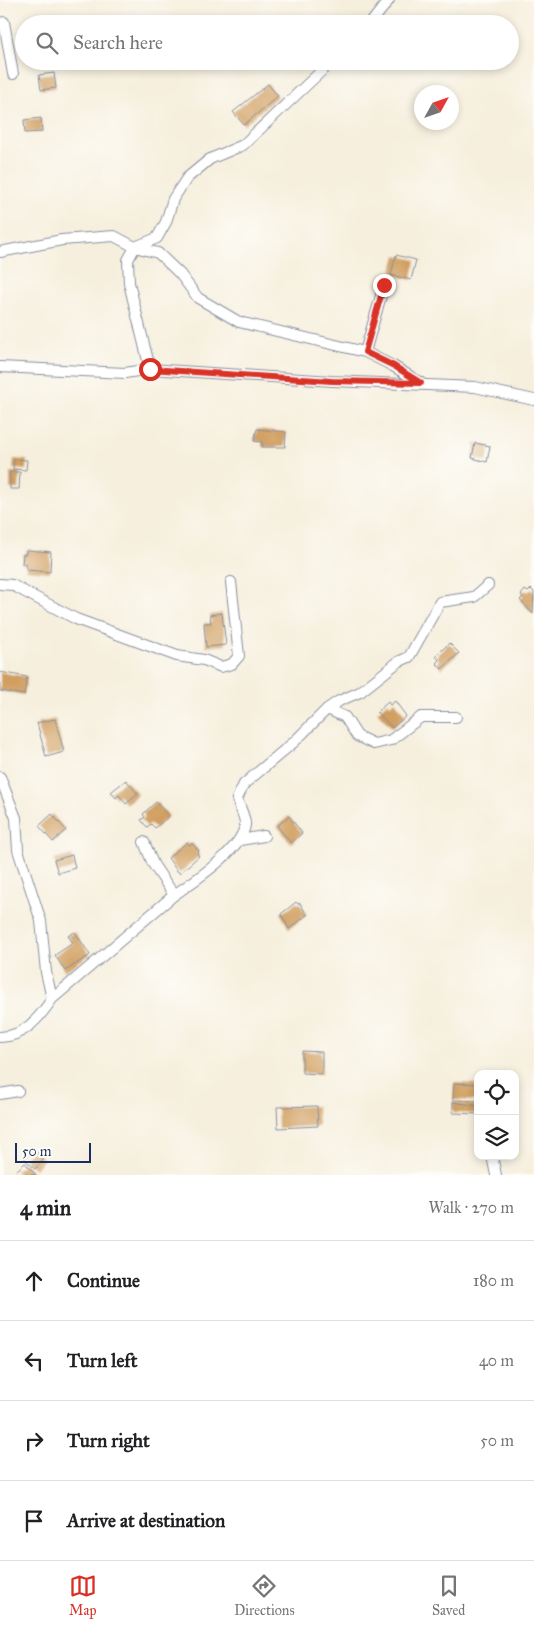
<!DOCTYPE html>
<meta charset="utf-8">
<style>
body{margin:0;font-family:"IM FELL Great Primer",serif;background:#f6f6f6;color:#202124}
.controls{position:absolute;right:15px;bottom:15px;display:grid;overflow:hidden;border-radius:10px;box-shadow:0 2px 8px #0003}
.controls button{width:45px;height:45px;display:grid;place-items:center;padding:0;border:0;border-bottom:1px solid #e0e0e0;background:#fff;color:#202124;font:25px sans-serif}
.compass{position:absolute;left:414px;top:85px;width:45px;height:45px;border-radius:50%;background:#fff;box-shadow:0 2px 8px #0003;rotate:50deg}
.scale{position:absolute;left:15px;bottom:12px;width:76px;box-sizing:border-box;padding-left:5px;border:2px solid #1b2f5e;border-top:0;font-size:14px;line-height:18px;white-space:nowrap;color:#1b2f5e;-webkit-text-stroke:4px #fdfcf7;paint-order:stroke}
.stop{position:absolute;width:15px;height:15px;margin:-11px;border:4px solid #d93025;border-radius:50%;background:#fff}
.stop.end{background:#d93025;border-color:#fff;box-shadow:0 1px 5px #0008}
.list{margin:0;padding:0;list-style:none}
h2{display:flex;justify-content:space-between;align-items:center;height:65px;margin:0;padding:0 20px;font-size:21px}
h2 small{font-size:16px;font-weight:400;color:#757577}
.list li{display:grid;grid-template-columns:32px 1fr auto;gap:15px;align-items:center;box-sizing:border-box;height:80px;padding:0 20px;border-top:1px solid #e0e0e0}
.list b{display:block;font-size:19px;white-space:nowrap}
.list em{font-size:16px;font-style:normal;color:#757577}
.icon{flex:none;width:28px;height:28px;fill:none;stroke:currentColor;stroke-width:2;stroke-linecap:round;stroke-linejoin:round}
.map{position:relative;flex:none;width:534px;height:1175px;overflow:hidden}
.search{position:absolute;background:#fff;box-shadow:0 2px 8px #0003;left:15px;right:15px;top:15px;height:55px;display:flex;align-items:center;gap:12px;box-sizing:border-box;padding:0 18px;border-radius:28px;color:#757577;font-size:19px}
.sheet{height:385px;background:#fff}
nav{display:flex;justify-content:space-around;align-items:center;box-sizing:border-box;height:70px;border-top:1px solid #e0e0e0;background:#fff;font-size:14px;color:#757577}
nav a{display:grid;justify-items:center;gap:2px}
nav .on{color:#d93025}
.map>svg:first-child{display:block}
.building{fill:#d09e5e}
.lines{fill:none;stroke-linecap:round;stroke-linejoin:round}
.street-casing{stroke:#888f9e;stroke-width:12}
.street{stroke:#fff;stroke-width:10}
.route{stroke:#d93025;stroke-width:6}
</style>
<div class="map">
<svg width="534" height="1175" viewBox="0 0 534 1175">
<rect width="100%" height="100%" fill="#fdfcf7"/>
<filter id="ink" filterUnits="userSpaceOnUse"><feTurbulence type="fractalNoise" baseFrequency=".02" numOctaves="2"/><feDisplacementMap in="SourceGraphic" scale="10" xChannelSelector="R" yChannelSelector="G"/><feConvolveMatrix kernelMatrix="1 2 1 2 8 2 1 2 1" color-interpolation-filters="sRGB"/></filter>
<filter id="wash" filterUnits="userSpaceOnUse"><feTurbulence type="fractalNoise" baseFrequency=".0096" numOctaves="4" result="noise"/><feDisplacementMap in="SourceGraphic" scale="20" xChannelSelector="R" yChannelSelector="G"/><feGaussianBlur stdDeviation="1.12" result="paint"/><feColorMatrix in="noise" values="0 0 0 0 0 0 0 0 0 0 0 0 0 0 0 0 0 1.4 0 .05"/><feComposite in="paint" operator="in"/></filter>
<g filter="url(#wash)">
<rect width="100%" height="100%" fill="#f6efdd"/>
<g id="blocks">
<path class="building" d="M54 73 56 88 41 90 39 75Z
M268 84 278 96 244 125 233 112Z
M41 118 42 132 25 133 24 120Z
M396 255 416 260 411 280 391 275Z
M257 429 286 432 285 447H262V442L254 441Z
M475 443 490 446 487 462 472 458Z
M14 459 27 460 26 470 13 469Z
M10 472H20L19 489H10Z
M26 550 51 552 50 572 26 570V565L22 564 23 554H26Z
M531 589 534 592 533 614 520 600 523 597 521 595 525 590 528 592Z
M222 613 226 645 206 647 204 623H211L210 615Z
M449 643 459 653 442 669 436 663 439 660 436 656Z
M0 672 27 677 24 695 0 691Z
M395 701 406 716 392 728 377 712 388 702 390 705Z
M55 719 64 752 46 757 37 723Z
M126 780 138 794 126 804 119 795 116 798 111 792Z
M156 802 169 816 155 828 151 824 147 827 141 820 145 817 143 814Z
M52 814 66 830 53 842 39 826Z
M289 816 302 833 291 843 277 826Z
M187 842 190 845 192 843 199 851 197 853 199 856 180 873 177 871 168 858Z
M72 855 75 868 58 873 54 860Z
M296 902 298 904 300 903 307 915 289 929 281 914Z
M75 932 90 955 65 971 55 955 73 943 68 936Z
M302 1051 322 1052V1074L302 1073Z
M454 1083 478 1084V1101L453 1100Z
M453 1102 478 1106V1114L453 1113Z
M317 1106 318 1126 278 1128 277 1107Z
M33 1149 44 1159 35 1169 24 1159Z
M25 1163 36 1175H19L16 1171Z"/>
</g>
</g>
<g filter="url(#ink)">
<use href="#blocks" fill-opacity="0" stroke="#888f9e" stroke-width="1"/>
<g class="lines">
<defs>
<path id="street" d="M0 23 4 22 13 74
M370 24 389 0
M0 252 62 240 114 236 135 247 158 253 180 274 198 298 239 322 365 352 393 366 421 383
M365 352 384 285
M0 367 125 373 150 369 332 381 475 387 534 400
M150 369 129 283 128 260 135 247 157 238 166 222 173 199 187 178 210 159 243 145 332 61
M0 584 12 585 76 619 177 656 204 660 221 667 232 664 239 656 231 582
M327 709 345 717 357 736 374 744 391 740 421 717H456
M0 777 16 818 18 850 41 921 46 972 52 999C40 1017 24 1037 0 1037
M240 840 264 836
M174 895C194 881 242 850 245 825 246 818 239 806 237 799L244 784 294 742 327 709 339 701 360 692 398 662 409 657 440 602 474 597 488 585
M52 999 174 895 153 864 144 842
M0 1094 18 1091
M492 1156 496 1175"/>
</defs>
<use href="#street" class="street-casing"/>
<use href="#street" class="street"/>
</g>
</g>
<g class="lines" filter="url(#ink)">
<path class="route" d="M150 369 332 381 421 383 394 366 365 352 384 285"/>
</g>
</svg>
<div class="controls">
<button><svg class="icon" aria-label="locate" viewBox="0 0 24 24"><circle cx="12" cy="12" r="6"/><path d="M12 2v4M12 18v4M2 12h4M18 12h4"/></svg></button>
<button><svg class="icon" aria-label="layers" viewBox="0 0 24 24"><path d="M12 4l9 5-9 5-9-5zM3 14l9 5 9-5"/></svg></button>
</div>
<svg class="compass" viewBox="-18 -18 36 36"><path d="M0-13l5 13h-10z" fill="#e53935"/><path d="M0 13l5-13h-10z" fill="#757577"/></svg>
<div class="scale">50 m</div>
<div class="stop" style="left:150px;top:369px"></div>
<div class="stop end" style="left:384px;top:285px"></div>
<div class="search"><svg class="icon" aria-label="search" viewBox="0 0 24 24"><circle cx="10" cy="10" r="6"/><path d="M15 15l6 6"/></svg>Search here</div>
</div>
<section class="sheet">
<h2>4 min<small>Walk · 270 m</small></h2>
<ul class="list">
<li><svg class="icon" aria-label="ahead" viewBox="0 0 24 24"><path d="M12 20V5M6 11l6-6 6 6"/></svg><div><b>Continue</b></div><em>180 m</em></li>
<li><svg class="icon" aria-label="left" viewBox="0 0 24 24"><path d="M17 20v-9H6M10 6l-5 5 5 5"/></svg><div><b>Turn left</b></div><em>40 m</em></li>
<li><svg class="icon" aria-label="right" viewBox="0 0 24 24"><path d="M7 20v-9h11M14 6l5 5-5 5"/></svg><div><b>Turn right</b></div><em>50 m</em></li>
<li><svg class="icon" aria-label="arrive" viewBox="0 0 24 24"><path d="M6 21V4h12l-3 4 3 4H6"/></svg><div><b>Arrive at destination</b></div></li>
</ul>
</section>
<nav>
<a class="on"><svg class="icon" aria-label="map" viewBox="0 0 24 24"><path d="M3 6l6-2 6 2 6-2v14l-6 2-6-2-6 2zM9 4v14M15 6v14"/></svg>Map</a>
<a><svg class="icon" aria-label="directions" viewBox="0 0 24 24"><path d="M12 3l9 9-9 9-9-9zM9 14v-3h6M13 9l2 2-2 2"/></svg>Directions</a>
<a><svg class="icon" aria-label="saved" viewBox="0 0 24 24"><path d="M7 4h10v16l-5-4-5 4z"/></svg>Saved</a>
</nav>
